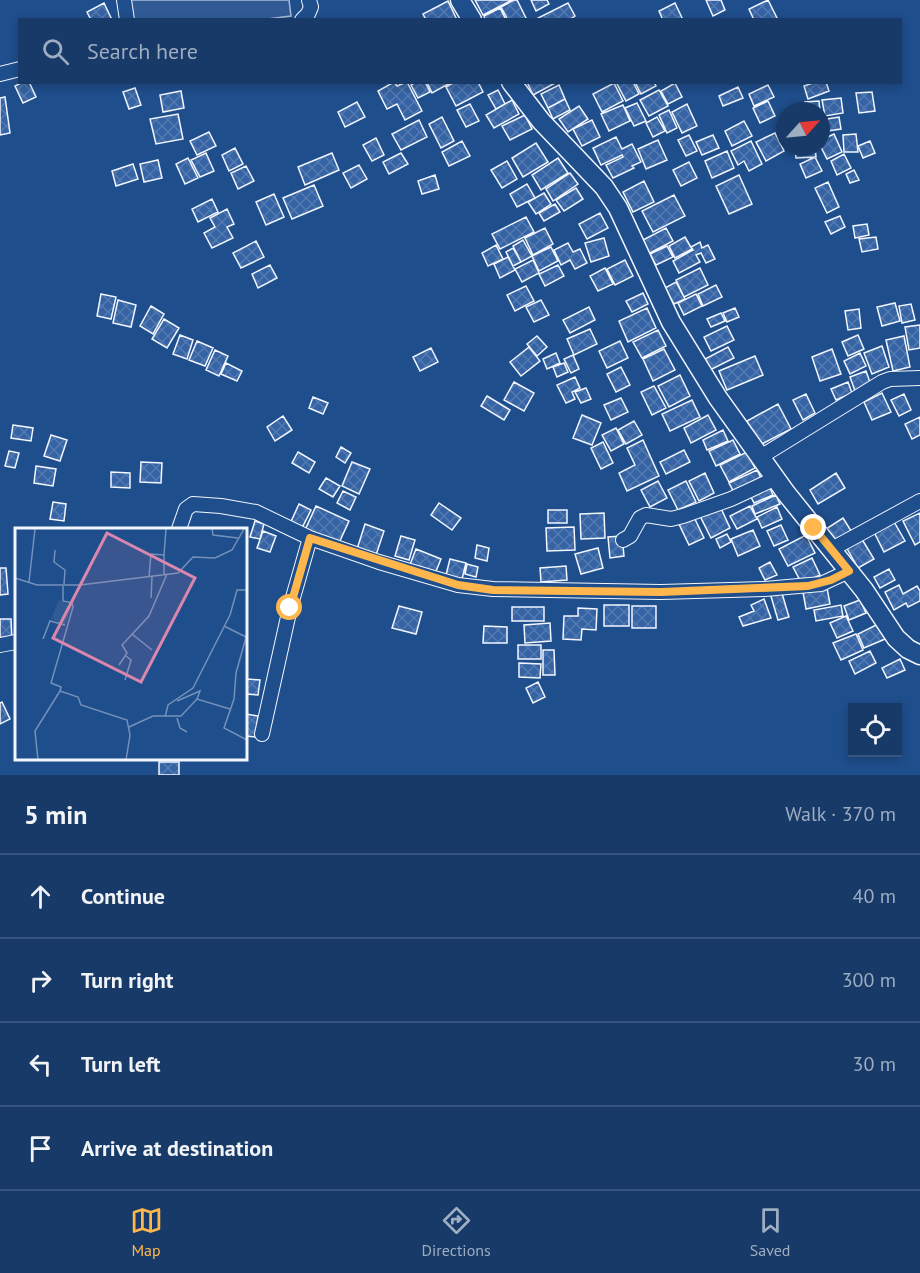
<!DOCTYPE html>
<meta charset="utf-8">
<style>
body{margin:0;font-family:"PT Sans",sans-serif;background:#244571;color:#f1f3f6}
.controls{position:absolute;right:18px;bottom:18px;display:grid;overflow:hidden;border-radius:0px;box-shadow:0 3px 9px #0003}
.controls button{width:54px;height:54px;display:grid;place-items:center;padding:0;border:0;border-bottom:2px solid #36547d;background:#173a69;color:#f1f3f6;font:30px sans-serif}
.compass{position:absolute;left:776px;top:102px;width:54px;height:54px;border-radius:50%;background:#173a69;box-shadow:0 3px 9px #0003;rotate:63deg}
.stop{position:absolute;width:18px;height:18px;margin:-14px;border:4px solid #ffb74d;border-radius:50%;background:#fff}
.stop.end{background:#ffb74d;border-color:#fff;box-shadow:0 2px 6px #0008}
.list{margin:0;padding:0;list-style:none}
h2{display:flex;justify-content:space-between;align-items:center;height:78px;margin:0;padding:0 24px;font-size:26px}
h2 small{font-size:20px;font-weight:400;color:#9eadc0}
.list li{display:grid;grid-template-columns:39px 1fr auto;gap:18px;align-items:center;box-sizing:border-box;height:84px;padding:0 24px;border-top:2px solid #36547d}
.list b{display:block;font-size:22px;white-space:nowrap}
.list em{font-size:20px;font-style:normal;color:#9eadc0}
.icon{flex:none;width:33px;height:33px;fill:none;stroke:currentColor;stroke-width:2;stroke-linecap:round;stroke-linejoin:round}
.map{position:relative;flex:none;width:920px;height:775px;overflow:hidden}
.search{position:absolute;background:#173a69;box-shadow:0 3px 9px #0003;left:18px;right:18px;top:18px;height:66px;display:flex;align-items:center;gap:15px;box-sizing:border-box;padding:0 21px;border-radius:0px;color:#9eadc0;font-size:22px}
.sheet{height:414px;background:#173a69}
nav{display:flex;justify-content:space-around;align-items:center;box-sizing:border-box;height:84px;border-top:2px solid #36547d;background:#173a69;font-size:16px;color:#9eadc0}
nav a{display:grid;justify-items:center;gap:3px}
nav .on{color:#ffb74d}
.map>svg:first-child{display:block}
.built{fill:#305b95;stroke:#a8bbd7;stroke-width:1.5}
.building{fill:url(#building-cross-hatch);stroke:#f2f6ff;stroke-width:1.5}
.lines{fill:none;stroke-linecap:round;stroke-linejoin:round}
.minor-casing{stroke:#f2f6ff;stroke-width:16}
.major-casing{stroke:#f2f6ff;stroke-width:21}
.minor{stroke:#1f4e8c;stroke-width:14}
.major{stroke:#1f4e8c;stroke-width:18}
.route{stroke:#ffb74d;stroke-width:8}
.inset-road{fill:none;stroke:#7391ba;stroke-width:1.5}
.view{fill:#da87ad;fill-opacity:0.15;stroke:#da87ad;stroke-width:3}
.inset-edge{fill:none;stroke:#f2f6ff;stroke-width:3}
</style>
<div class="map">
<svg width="920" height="775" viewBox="0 0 920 775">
<defs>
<pattern id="building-cross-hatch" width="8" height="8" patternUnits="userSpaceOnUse" patternTransform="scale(1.5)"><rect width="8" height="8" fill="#3563a3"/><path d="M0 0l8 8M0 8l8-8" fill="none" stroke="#537ab1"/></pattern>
</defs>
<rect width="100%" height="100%" fill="#1f4e8c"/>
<path class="built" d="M129 0H289L291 16 259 20 131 19Z"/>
<path class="building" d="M475 0H512L483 15Z
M514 0H517L527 20H508L501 7Z
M531 0H547L549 4 536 11Z
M706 0H721L725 10 713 16Z
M768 0 778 20H754L749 9Z
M448 1 457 20H426L423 14Z
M104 3 112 20H91L87 12Z
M568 3 575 16 569 20H539L538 18Z
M675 3 683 20H663L659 11Z
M500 8 506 20H485L484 16Z
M23 82H29L36 97 23 103 15 86Z
M394 82 397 86 407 82 422 111 405 120 397 104 387 109 378 91Z
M416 82H425L430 92 418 98 411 85Z
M427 82H452L432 93Z
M455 82H478L483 92 456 106 446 87Z
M527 82H557L533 95Z
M616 82H633L639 94 626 101Z
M635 82H654L656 86 641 94Z
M816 82H826L829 91 808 99 804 86Z
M614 83 623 101 602 112 593 94Z
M675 83 682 97 668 104 661 91Z
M559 85 565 99 548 108 541 94Z
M768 85 774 97 754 106 749 94Z
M738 87 743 98 723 106 719 96Z
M135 88 141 105 129 109 123 92Z
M498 90 505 104 496 109 488 95Z
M659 90 668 106 649 116 640 100Z
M181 91 184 108 163 112 160 95Z
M872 92 875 111 859 113 856 93Z
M5 97 10 133 0 135V98Z
M841 98 843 113 825 116 822 100Z
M565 99 570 110 553 119 548 108Z
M512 100 519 114 494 128 486 115Z
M768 101 775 116 760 123 753 108Z
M819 101 820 111H806L805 102Z
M357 102 365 117 345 127 338 112Z
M637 103 646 121 634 126 625 108Z
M470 104 479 121 466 127 457 110Z
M687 104 697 126 682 133 672 112Z
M623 105 630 121 609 131 601 114Z
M579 106 588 119 568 132 559 119Z
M669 110 677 128 667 133 659 115Z
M178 114 183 139 156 144 150 119Z
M525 115 532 129 510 140 502 126Z
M442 117 454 141 441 148 429 124Z
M657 117 665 131 653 137 646 123Z
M839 117 841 129 821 132V120Z
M419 120 427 137 401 150 392 134Z
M592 120 600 137 582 146 573 129Z
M744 121 752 136 732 146 725 131Z
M209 132 216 146 197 155 190 141Z
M775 133 784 151 766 161 756 142Z
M834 134 842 152 827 159 821 147V140Z
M856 134 858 152H844L843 135Z
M689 135 697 151 686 156 678 140Z
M713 135 719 148 702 155 696 142Z
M616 137 622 149 632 144 641 162 632 166 634 168 613 178 606 165 623 157 622 155 601 165 593 148Z
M376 138 384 155 372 161 363 145Z
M658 140 667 160 646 169 638 149Z
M462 141 470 156 449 166 442 152Z
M751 141 762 164 749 171 744 161 738 165 731 151Z
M870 141 875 153 863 158 858 146Z
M536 143 548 162 523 177 512 158Z
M795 147H815L816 157 796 158Z
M235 148 243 164 229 171 222 155Z
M727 151 734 168 712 178 705 161Z
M206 153 214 171 200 177 191 160Z
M332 153 339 170 305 185 298 167Z
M401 153 408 164 389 174 383 162Z
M844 154 851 168 837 175 831 161Z
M815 157 822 171 806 178 800 164Z
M188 158 198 178 185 184 176 164Z
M558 158 568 173 541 190 532 175Z
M158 160 162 178 144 182 140 164Z
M507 161 517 179 502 188 491 170Z
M689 162 697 178 681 186 673 170Z
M133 164 138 179 116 186 112 171Z
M359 165 367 179 351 188 343 173Z
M246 166 254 181 238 189 231 173Z
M854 170 859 180 850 183 846 174Z
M570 173 578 184 553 201 546 189Z
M435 175 439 189 422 194 418 181Z
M739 175 752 204 729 214 716 186Z
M644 181 654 202 633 212 623 192Z
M828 182 839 207 827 213 815 188Z
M527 184 535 198 517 207 510 194Z
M314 185 323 206 292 219 283 198Z
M576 188 583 199 564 211 556 200Z
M544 193 551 204 536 214 528 202Z
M274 194 284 217 266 225 256 202Z
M674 195 685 216 653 232 642 211Z
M212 199 218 212 198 222 192 209Z
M555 204 560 212 544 221 539 213Z
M227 209 234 224 227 227 233 238 212 248 204 233 215 227 210 218Z
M600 213 608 228 587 239 579 224Z
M840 216 845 227 831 234 825 222Z
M526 217 534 232 500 249 492 234Z
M867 224 869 235 855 238 853 226Z
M545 228 553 244 533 255 525 238Z
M666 228 673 241 648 254 641 241Z
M685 237 692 249 675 258 669 246Z
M876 237 878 249 862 252 859 239Z
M604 238 609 256 591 262 585 243Z
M523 240 532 256 521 262 513 246Z
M256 241 264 257 241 268 233 253Z
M700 242 702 248 708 245 715 259 706 263 701 253 696 255 700 262 679 273 673 261 693 250 691 247Z
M568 243 573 252 580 249 587 263 575 269 570 260 561 265 554 250Z
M496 245 503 259 488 266 482 253Z
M667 246 673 257 656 265 650 254Z
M551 247 558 261 539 271 532 256Z
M513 248 521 262 513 266 506 252Z
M508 257 515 270 500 278 494 264Z
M533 260 539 273 522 282 515 269Z
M625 260 633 276 615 285 607 269Z
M270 265 277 278 258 288 252 274Z
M558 265 564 276 545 286 539 274Z
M605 268 613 284 598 291 590 276Z
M700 268 708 285 684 297 676 280Z
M676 282 685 299 674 304 665 288Z
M716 285 722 297 703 306 698 294Z
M526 286 534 301 515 311 507 295Z
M643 293 648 304 632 312 626 301Z
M101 294 116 297 111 319 97 316Z
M696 294 702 306 684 315 678 303Z
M118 300 136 305 131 327 113 323Z
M541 300 549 315 534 322 526 307Z
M895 303 900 321 882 326 877 307Z
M911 304 915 320 902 323 899 306Z
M151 306 164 314 153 334 140 326Z
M589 307 595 320 570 333 563 320Z
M647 308 656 328 628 342 619 321Z
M735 308 739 317 727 322 723 313Z
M859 309 861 328 848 330 845 311Z
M721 313 725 321 711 327 707 319Z
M164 319 179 328 167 348 152 339Z
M920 325V348L909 350 905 327Z
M727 326 734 340 711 351 704 337Z
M590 329 597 344 574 355 567 339Z
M658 330 666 346 642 358 633 342Z
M180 335 193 340 187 359 173 354Z
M858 335 864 349 848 356 842 342Z
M537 336 547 347 537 356 527 344Z
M904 336 910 367 893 371 886 340Z
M197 341 213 348 205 366 189 360Z
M620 341 628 358 607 368 599 351Z
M882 346 889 367 872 374 864 353Z
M529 347 540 361 521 376 510 362Z
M728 347 734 358 710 370 705 359Z
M431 348 438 362 420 371 413 357Z
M664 349 675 370 653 381 643 359Z
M832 349 841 374 820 381 812 357Z
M215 350 228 356 219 376 206 370Z
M556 353 560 363 547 369 543 359Z
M860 353 866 366 850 374 844 361Z
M573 355 579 369 571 373 564 359Z
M755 356 763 375 727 390 719 371Z
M226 363 242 371 237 381 221 374Z
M564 363 568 372 557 377 553 367Z
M621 367 630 385 616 392 607 374Z
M866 371 871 385 855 391 850 377Z
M680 375 690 396 669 407 658 386Z
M575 377 580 388 572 392 575 399 566 403 557 385Z
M514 382 534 393 524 411 504 400Z
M848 382 852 393 836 400 831 389Z
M654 386 666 408 652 415 641 392Z
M586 388 591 399 581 403 575 392Z
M882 393 891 412 872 420 864 402Z
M806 394 815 413 803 420 793 400Z
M904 394 911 410 899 416 891 400Z
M487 396 510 410 504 420 481 406Z
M313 397 328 403 323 414 309 408Z
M621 398 628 412 611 420 604 405Z
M692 400 700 417 670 431 662 414Z
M778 404 791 429 760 445 747 421Z
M582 415 601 423 592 445 573 438Z
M708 415 716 430 691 443 684 428Z
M283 416 292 430 275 441 267 427Z
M920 417V435L912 439 905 424Z
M634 421 642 435 626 444 618 430Z
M13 425 33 428 31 441 11 438Z
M616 428 624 444 611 451 602 435Z
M723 430 728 441 707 450 703 440Z
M51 435 67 440 60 461 44 456Z
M643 440 659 476 627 491 619 473 635 465 627 448Z
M733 440 740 454 716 466 709 451Z
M603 442 613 463 601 469 591 448Z
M341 447 351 453 345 463 336 457Z
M684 450 690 462 666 474 660 462Z
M9 451 19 453 15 468 5 466Z
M298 452 315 462 309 473 292 463Z
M747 452 755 468 729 482 720 465Z
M141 462 162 463 161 483 140 482Z
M352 462 370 469 359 494 342 486Z
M36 466 56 469 53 486 34 483Z
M757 470 763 482 736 496 729 483Z
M111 472 130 473V488L111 487Z
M705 473 714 493 699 501 689 481Z
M836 473 845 488 818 504 810 490Z
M326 478 340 486 333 497 319 489Z
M658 481 667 498 650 507 641 490Z
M686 481 696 502 678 510 668 490Z
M768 484 773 495 754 503 749 493Z
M343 491 356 497 350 510 337 503Z
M776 495 780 504 755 514 752 506Z
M53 502 66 504 64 521 50 519Z
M439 503 461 518 452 530 431 515Z
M299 504 311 510 300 532 289 526Z
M719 504 730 528 711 538 699 514Z
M316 506 349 521 338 545 305 530Z
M750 506 757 519 737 529 730 516Z
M777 507 782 519 762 528 757 517Z
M548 510H567V523H548Z
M604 513 605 538 581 539 580 514Z
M920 513V542L915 545 903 521Z
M693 515 704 538 689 545 678 522Z
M843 518 853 534 836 545 826 529Z
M893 520 905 541 884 552 873 530Z
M255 521 264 524 260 539 250 537Z
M365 524 384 531 376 555 357 549Z
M781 525 788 540 774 546 767 531Z
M574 527 575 550 547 551 546 528Z
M753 530 760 546 738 556 731 539Z
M263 531 276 536 270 552 257 548Z
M727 534 731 542 720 548 716 539Z
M806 535 815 553 788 566 779 549Z
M401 536 415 540 409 560 395 556Z
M622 536 624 556 610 558 608 537Z
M860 536 874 559 858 568 845 545Z
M477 545 489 548 487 561 475 558Z
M598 548 603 568 581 574 575 554Z
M416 549 441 559 434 576 409 567Z
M812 558 820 575 802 584 793 567Z
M450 559 466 563 462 579 446 575Z
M770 562 777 575 765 580 759 568Z
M467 564 478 567 476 577 465 574Z
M566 566 567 580 541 582 540 568Z
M0 568H6L8 594 0 595Z
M889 569 895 580 880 588 874 577Z
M899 585 903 594 917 586 920 591V601L908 607 906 603 894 610 885 592Z
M827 588 830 604 806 609 803 592Z
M781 590 789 617 778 620 770 593Z
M764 599 771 618 743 626 739 617 754 611 751 605Z
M860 600 866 613 849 620 844 606Z
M604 605H629V626H604Z
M841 605 843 616 816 621 814 610Z
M399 606 422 612 416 634 392 628Z
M632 606H656V628H632Z
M512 607H544V621H512Z
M578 608 597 609 596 630 582 629 581 640 563 639 564 616H578Z
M846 616 853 631 837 638 830 623Z
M0 619H11L12 642H0Z
M550 623 551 641 525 643 524 625Z
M878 624 885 639 864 648 858 634Z
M484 626 507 627V643H483Z
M856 634 863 650 841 660 833 643Z
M518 645H541V659H518Z
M543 650H554L555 675H543Z
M870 651 876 663 855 674 849 661Z
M900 659 905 670 887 678 882 668Z
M519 663 541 664 540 678 519 677Z
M247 679 260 680 258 695 246 694Z
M538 682 545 697 533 703 526 688Z
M2 702 10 719 0 724V703Z
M246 714 258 716 255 737 246 736Z
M159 762H179V775H159Z"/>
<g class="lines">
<defs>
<path id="minor" d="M124 0 127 20
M302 20 308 14 311 7 309 0
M0 74 20 69
M762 456 882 382 890 379 920 378
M179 529 186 509 193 504 221 506 256 512 310 538 379 562 458 585 493 589 661 592 765 589 821 584 849 571
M623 540 630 536 640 518 646 515 671 519 683 516 731 499 776 478
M832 549 920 501
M0 645 16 642
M262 734 290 608 310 538"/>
<path id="major" d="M460 0 472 20
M511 82 541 121 604 187 618 208 671 322 718 398 786 493 864 590 896 638 908 649 920 655"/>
</defs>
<use href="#minor" class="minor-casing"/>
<use href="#major" class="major-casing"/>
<use href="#minor" class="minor"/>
<use href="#major" class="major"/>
</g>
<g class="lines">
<path class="route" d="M290 608 310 538 458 585 493 590 661 592 808 586 831 580 849 571 814 528"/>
</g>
<g transform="translate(15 528)">
<rect width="232" height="232" fill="#1f4e8c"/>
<path d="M44 72 57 78 50 96 36 91Z" fill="#305b95"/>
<path class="inset-road" d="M197 1 198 7 223 10M40 22 39 34 50 42 49 56M149 27 151 1M134 49 136 26 149 27V47M0 50 22 57H65L163 45 178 29 200 30 217 22 229 1M14 54 20 1M48 58V73L57 75 58 79 36 155 46 159 45 163 63 169 66 177 112 192 115 207 111 232M136 70 137 49M209 98 231 109M117 106 137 122M232 106 221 145 219 171 209 200 232 212M28 111 35 93 50 97M104 137 112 125 107 117 134 88 152 46M110 152 116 132 111 128M162 173 185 163 182 171M150 189 153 177 178 160 215 87 222 62H232M162 190 165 200 172 204M114 199 138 188H166L182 171 215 181M23 232 20 203 45 163"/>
<path class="view" d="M92 5 180 50 126 154 38 110Z"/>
<rect width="232" height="232" class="inset-edge"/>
</g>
</svg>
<div class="controls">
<button><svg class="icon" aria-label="locate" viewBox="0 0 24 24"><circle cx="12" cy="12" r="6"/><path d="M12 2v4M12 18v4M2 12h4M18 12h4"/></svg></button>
</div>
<svg class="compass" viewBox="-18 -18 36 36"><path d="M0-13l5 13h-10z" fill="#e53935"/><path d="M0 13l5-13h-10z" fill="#9eadc0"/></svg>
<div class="stop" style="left:290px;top:608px"></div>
<div class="stop end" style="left:814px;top:528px"></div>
<div class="search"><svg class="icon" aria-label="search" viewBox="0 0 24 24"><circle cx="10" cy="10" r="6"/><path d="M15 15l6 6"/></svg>Search here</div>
</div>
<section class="sheet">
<h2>5 min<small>Walk · 370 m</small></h2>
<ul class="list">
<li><svg class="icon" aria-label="ahead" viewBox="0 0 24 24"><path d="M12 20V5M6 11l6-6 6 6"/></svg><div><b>Continue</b></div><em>40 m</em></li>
<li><svg class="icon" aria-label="right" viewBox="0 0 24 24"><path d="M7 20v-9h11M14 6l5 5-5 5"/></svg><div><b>Turn right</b></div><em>300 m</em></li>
<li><svg class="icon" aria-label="left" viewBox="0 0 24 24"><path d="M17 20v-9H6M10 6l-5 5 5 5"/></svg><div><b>Turn left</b></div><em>30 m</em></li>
<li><svg class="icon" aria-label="arrive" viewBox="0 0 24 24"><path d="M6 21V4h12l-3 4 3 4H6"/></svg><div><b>Arrive at destination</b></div></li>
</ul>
</section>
<nav>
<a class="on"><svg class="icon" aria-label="map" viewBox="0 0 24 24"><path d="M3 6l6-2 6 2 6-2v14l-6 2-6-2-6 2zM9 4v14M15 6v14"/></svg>Map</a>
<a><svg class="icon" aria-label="directions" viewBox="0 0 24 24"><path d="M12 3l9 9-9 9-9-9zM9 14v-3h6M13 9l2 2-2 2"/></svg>Directions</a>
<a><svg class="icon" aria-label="saved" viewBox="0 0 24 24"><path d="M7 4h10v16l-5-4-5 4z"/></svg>Saved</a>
</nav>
